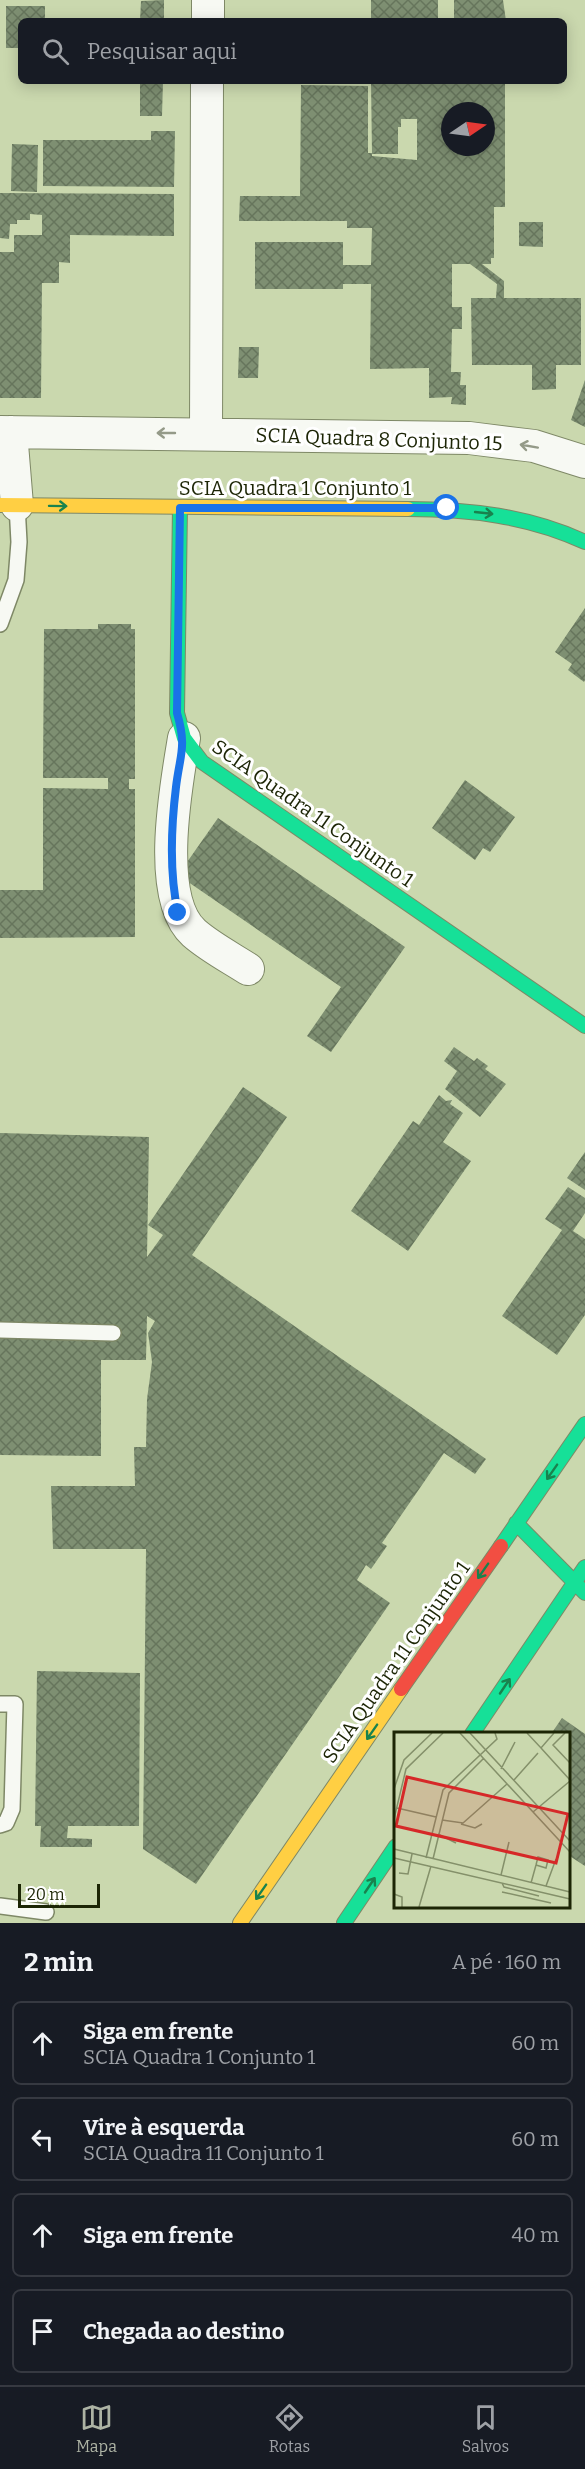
<!DOCTYPE html>
<html lang="pt">
<meta charset="utf-8">
<style>
body{margin:0;font-family:Bitter,serif;background:#20242c;color:#f1f3f6}
.compass{position:absolute;left:441px;top:102px;width:54px;height:54px;border-radius:50%;background:#171b24;box-shadow:0 3px 15px #0003;rotate:77deg}
.scale{position:absolute;left:18px;bottom:15px;width:82px;box-sizing:border-box;padding-left:6px;border:3px solid #1c2505;border-top:0;font-size:16px;line-height:21px;white-space:nowrap;color:#1c2505;-webkit-text-stroke:4px #fff;paint-order:stroke}
.stop{position:absolute;width:18px;height:18px;margin:-14px;border:4px solid #1a73e8;border-radius:50%;background:#fff}
.stop.end{background:#1a73e8;border-color:#fff;box-shadow:0 2px 6px #0008}
.list{margin:0;padding:0;list-style:none}
h2{display:flex;justify-content:space-between;align-items:center;height:78px;margin:0;padding:0 24px;font-size:26px}
h2 small{font-size:20px;font-weight:400;color:#9ea1a6}
.list li{display:grid;grid-template-columns:39px 1fr auto;gap:18px;align-items:center;box-sizing:border-box;height:84px;margin:0 12px 12px;padding:0 12px;border:2px solid #363941;border-radius:9px}
.list b{display:block;font-size:22px;white-space:nowrap}
.list p{margin:0;font-size:20px;white-space:nowrap;color:#9ea1a6}
.list em{font-size:20px;font-style:normal;color:#9ea1a6}
.icon{flex:none;width:33px;height:33px;fill:none;stroke:currentColor;stroke-width:2;stroke-linecap:round;stroke-linejoin:round}
.map{position:relative;flex:none;width:585px;height:1923px;overflow:hidden}
.search{position:absolute;background:#171b24;box-shadow:0 3px 15px #0003;left:18px;right:18px;top:18px;height:66px;display:flex;align-items:center;gap:15px;box-sizing:border-box;padding:0 21px;border-radius:9px;color:#9ea1a6;font-size:22px}
.sheet{height:462px;background:#171b24}
nav{display:flex;justify-content:space-around;align-items:center;box-sizing:border-box;height:84px;border-top:2px solid #363941;background:#171b24;font-size:16px;color:#9ea1a6}
nav a{display:grid;justify-items:center;gap:3px}
nav .on{color:#adb3a4}
.map>svg:first-child{display:block}
.building{fill:url(#building-cross-hatch);fill-rule:evenodd}
.lines{fill:none;stroke-linecap:round;stroke-linejoin:round}
.lane-casing{stroke:#7e8866;stroke-width:18}
.street-casing{stroke:#7e8866;stroke-width:34}
.fast-casing{stroke:#7e8866;stroke-width:16}
.slow-casing{stroke:#7e8866;stroke-width:16}
.jam-casing{stroke:#7e8866;stroke-width:16}
.lane{stroke:#f7f9f3;stroke-width:15}
.street{stroke:#f7f9f3;stroke-width:32}
.fast{stroke:#16e098;stroke-width:14}
.slow{stroke:#ffcf43;stroke-width:14}
.jam{stroke:#f24e42;stroke-width:14}
.oneway{stroke:#949a88}
.oneway2{stroke:#19824e}
.route{stroke:#1a73e8;stroke-width:8}
.labels{text-anchor:middle;dominant-baseline:central;stroke-width:6;stroke-linejoin:round;paint-order:stroke}
.street-label{font-size:20px;fill:#1c2505;stroke:#fff}
.inset-road{fill:none;stroke:#84906a;stroke-width:1.5}
.view{fill:#d62828;fill-opacity:0.15;stroke:#d62828;stroke-width:3}
.inset-edge{fill:none;stroke:#1c2505;stroke-width:3}
</style>
<div class="map">
<svg width="585" height="1923" viewBox="0 0 585 1923">
<defs>
<pattern id="building-cross-hatch" width="8" height="8" patternUnits="userSpaceOnUse" patternTransform="scale(1.5)"><rect width="8" height="8" fill="#7e8f72"/><path d="M0 0l8 8M0 8l8-8" fill="none" stroke="#66755c"/></pattern>
</defs>
<rect width="100%" height="100%" fill="#cad8ae"/>
<path class="building" d="M164 0V21H140L141 1Z
M371 0H438V21H371Z
M454 0H503L506 21H454Z
M6 6H45V21H21V48H6Z
M140 81H163L162 116H140Z
M371 81H505V207H494V258H491V264H482L504 281V298H581V365H556V389L532 390V365H472L471 298H496L497 284 470 264H452V307H462V329H452L451 372H461L460 385H466V405L451 404 452 397 429 398V368L370 369 371 284H343V289H255V242H343V265H371L372 228H347V221H239L240 196H300L301 85 368 86V153H372V156L417 160V119H401V127H398V154H372ZM450 111H486V147H450Z
M151 131H175L174 187 43 186V140H151Z
M12 144 38 145 37 192 11 191Z
M0 193 174 194V236L70 235V263L59 262V283H42L41 398H0V252H14V235H42V215L30 214V220H17V224H10L9 239 0 238Z
M519 222H543V247L519 246Z
M239 347H259L258 378H238Z
M585 380V427L571 420Z
M585 608V680L584 682 568 670 572 664 555 652Z
M98 624H131V629H135V779H129V789H135V937L0 938V890H43V788L108 789V778H43L44 629H98Z
M465 780 515 817 490 852 483 848 475 860 432 828Z
M218 818 405 947 331 1052 307 1036 341 987 178 875Z
M454 1047 474 1061 477 1058 488 1066 485 1069 506 1084 480 1117 445 1089 457 1071 444 1061Z
M243 1087 287 1117 192 1255 486 1459 475 1474 444 1453 382 1543 387 1546 371 1569 366 1565 357 1580 390 1603 196 1884 143 1849 146 1549H53L51 1486H135L134 1447H146L147 1399 152 1362 148 1333 155 1321 147 1316 146 1360H101V1456L0 1455V1133L149 1137 147 1257 163 1235 148 1225Z
M439 1095 446 1101 452 1100 450 1104 463 1113 443 1142 471 1161 408 1251 351 1211 413 1121 419 1125Z
M585 1152V1190L567 1178Z
M568 1187 585 1198V1213L573 1231 585 1239V1315L557 1355 502 1316 562 1230 545 1219Z
M37 1671 140 1673 139 1826H68L67 1838 92 1839V1847H40L41 1826H35Z
M562 1718 585 1734V1866L568 1855V1734H551Z"/>
<g class="lines">
<defs>
<path id="lane" d="M0 624 16 580 19 542 17 505
M0 1330 113 1333
M0 1704H15L12 1809 6 1823 0 1825
M0 1906 46 1912"/>
<path id="street" d="M208 21V0
M0 432 469 438 534 446 585 462
M11 432 17 505
M206 434 207 81
M184 738C176 786 155 898 194 933 210 947 231 958 248 969"/>
<path id="fast" d="M180 508 177 713 184 738 202 762 585 1026
M408 509C469 509 529 516 585 542
M516 1523 585 1593
M501 1546 585 1424
M472 1734 585 1567
M344 1923 396 1846"/>
<path id="slow" d="M0 505 408 509
M240 1923 401 1689"/>
<path id="jam" d="M401 1689 501 1546"/>
</defs>
<use href="#lane" class="lane-casing"/>
<use href="#street" class="street-casing"/>
<use href="#fast" class="fast-casing"/>
<use href="#slow" class="slow-casing"/>
<use href="#jam" class="jam-casing"/>
<use href="#lane" class="lane"/>
<use href="#street" class="street"/>
<use href="#fast" class="fast"/>
<use href="#slow" class="slow"/>
<use href="#jam" class="jam"/>
</g>
<defs><path id="oneway-shaft" d="M-6 0H5M1.5-3L5.5 0L1.5 3" fill="none" stroke-width="1.6" stroke-linecap="round" stroke-linejoin="round" transform="scale(1.5)"/></defs>
<g class="oneway">
<use href="#oneway-shaft" transform="translate(166 433) rotate(-180)"/>
<use href="#oneway-shaft" transform="translate(529 446) rotate(-170)"/>
</g>
<g class="oneway2">
<use href="#oneway-shaft" transform="translate(58 506) rotate(1)"/>
<use href="#oneway-shaft" transform="translate(484 513) rotate(6)"/>
<use href="#oneway-shaft" transform="translate(552 1472) rotate(125)"/>
<use href="#oneway-shaft" transform="translate(483 1571) rotate(125)"/>
<use href="#oneway-shaft" transform="translate(505 1686) rotate(-56)"/>
<use href="#oneway-shaft" transform="translate(372 1732) rotate(125)"/>
<use href="#oneway-shaft" transform="translate(370 1885) rotate(-56)"/>
<use href="#oneway-shaft" transform="translate(261 1892) rotate(125)"/>
</g>
<g class="lines">
<path class="route" d="M178 913C169 872 171 828 176 787 180 754 187 747 177 713L180 508H447"/>
</g>
<g class="labels">
<g class="street-label">
<text transform="translate(379 439) rotate(2)">SCIA Quadra 8 Conjunto 15</text>
<text x="295" y="488">SCIA Quadra 1 Conjunto 1</text>
<text transform="translate(313 813) rotate(35)">SCIA Quadra 11 Conjunto 1</text>
<text transform="translate(396 1662) rotate(-55)">SCIA Quadra 11 Conjunto 1</text>
</g>
</g>
<g transform="translate(394 1732)">
<rect width="176" height="176" fill="#cad8ae"/>
<path class="inset-road" d="M66 1 176 120M76 1 176 109M133 1 147 16 160 1M171 1 159 13 176 31M147 16 176 48M107 37 121 10M120 48 144 21M0 57 10 28 38 1M3 76 42 85M139 80 176 49M0 87 12 37 49 1M48 88 69 91 113 52M67 92 81 96 88 92M44 102 62 111M0 117 176 160M0 126 176 167M32 126 49 58 103 7 101 1M39 127 55 61 90 26M5 141 14 142 18 122M107 143 115 110M108 151 110 155 145 164M137 151 142 133 144 125 154 128 152 136 142 133M152 154 162 127M108 160 157 171M0 162 8 165V175M25 175 37 134"/>
<path class="view" d="M13 45 174 82 162 131 2 94Z"/>
<rect width="176" height="176" class="inset-edge"/>
</g>
</svg>
<svg class="compass" viewBox="-18 -18 36 36"><path d="M0-13l5 13h-10z" fill="#e53935"/><path d="M0 13l5-13h-10z" fill="#9ea1a6"/></svg>
<div class="scale">20 m</div>
<div class="stop" style="left:447px;top:508px"></div>
<div class="stop end" style="left:178px;top:913px"></div>
<div class="search"><svg class="icon" aria-label="search" viewBox="0 0 24 24"><circle cx="10" cy="10" r="6"/><path d="M15 15l6 6"/></svg>Pesquisar aqui</div>
</div>
<section class="sheet">
<h2>2 min<small>A pé · 160 m</small></h2>
<ul class="list">
<li><svg class="icon" aria-label="ahead" viewBox="0 0 24 24"><path d="M12 20V5M6 11l6-6 6 6"/></svg><div><b>Siga em frente</b><p>SCIA Quadra 1 Conjunto 1</p></div><em>60 m</em></li>
<li><svg class="icon" aria-label="left" viewBox="0 0 24 24"><path d="M17 20v-9H6M10 6l-5 5 5 5"/></svg><div><b>Vire à esquerda</b><p>SCIA Quadra 11 Conjunto 1</p></div><em>60 m</em></li>
<li><svg class="icon" aria-label="ahead" viewBox="0 0 24 24"><path d="M12 20V5M6 11l6-6 6 6"/></svg><div><b>Siga em frente</b></div><em>40 m</em></li>
<li><svg class="icon" aria-label="arrive" viewBox="0 0 24 24"><path d="M6 21V4h12l-3 4 3 4H6"/></svg><div><b>Chegada ao destino</b></div></li>
</ul>
</section>
<nav>
<a class="on"><svg class="icon" aria-label="map" viewBox="0 0 24 24"><path d="M3 6l6-2 6 2 6-2v14l-6 2-6-2-6 2zM9 4v14M15 6v14"/></svg>Mapa</a>
<a><svg class="icon" aria-label="directions" viewBox="0 0 24 24"><path d="M12 3l9 9-9 9-9-9zM9 14v-3h6M13 9l2 2-2 2"/></svg>Rotas</a>
<a><svg class="icon" aria-label="saved" viewBox="0 0 24 24"><path d="M7 4h10v16l-5-4-5 4z"/></svg>Salvos</a>
</nav>
